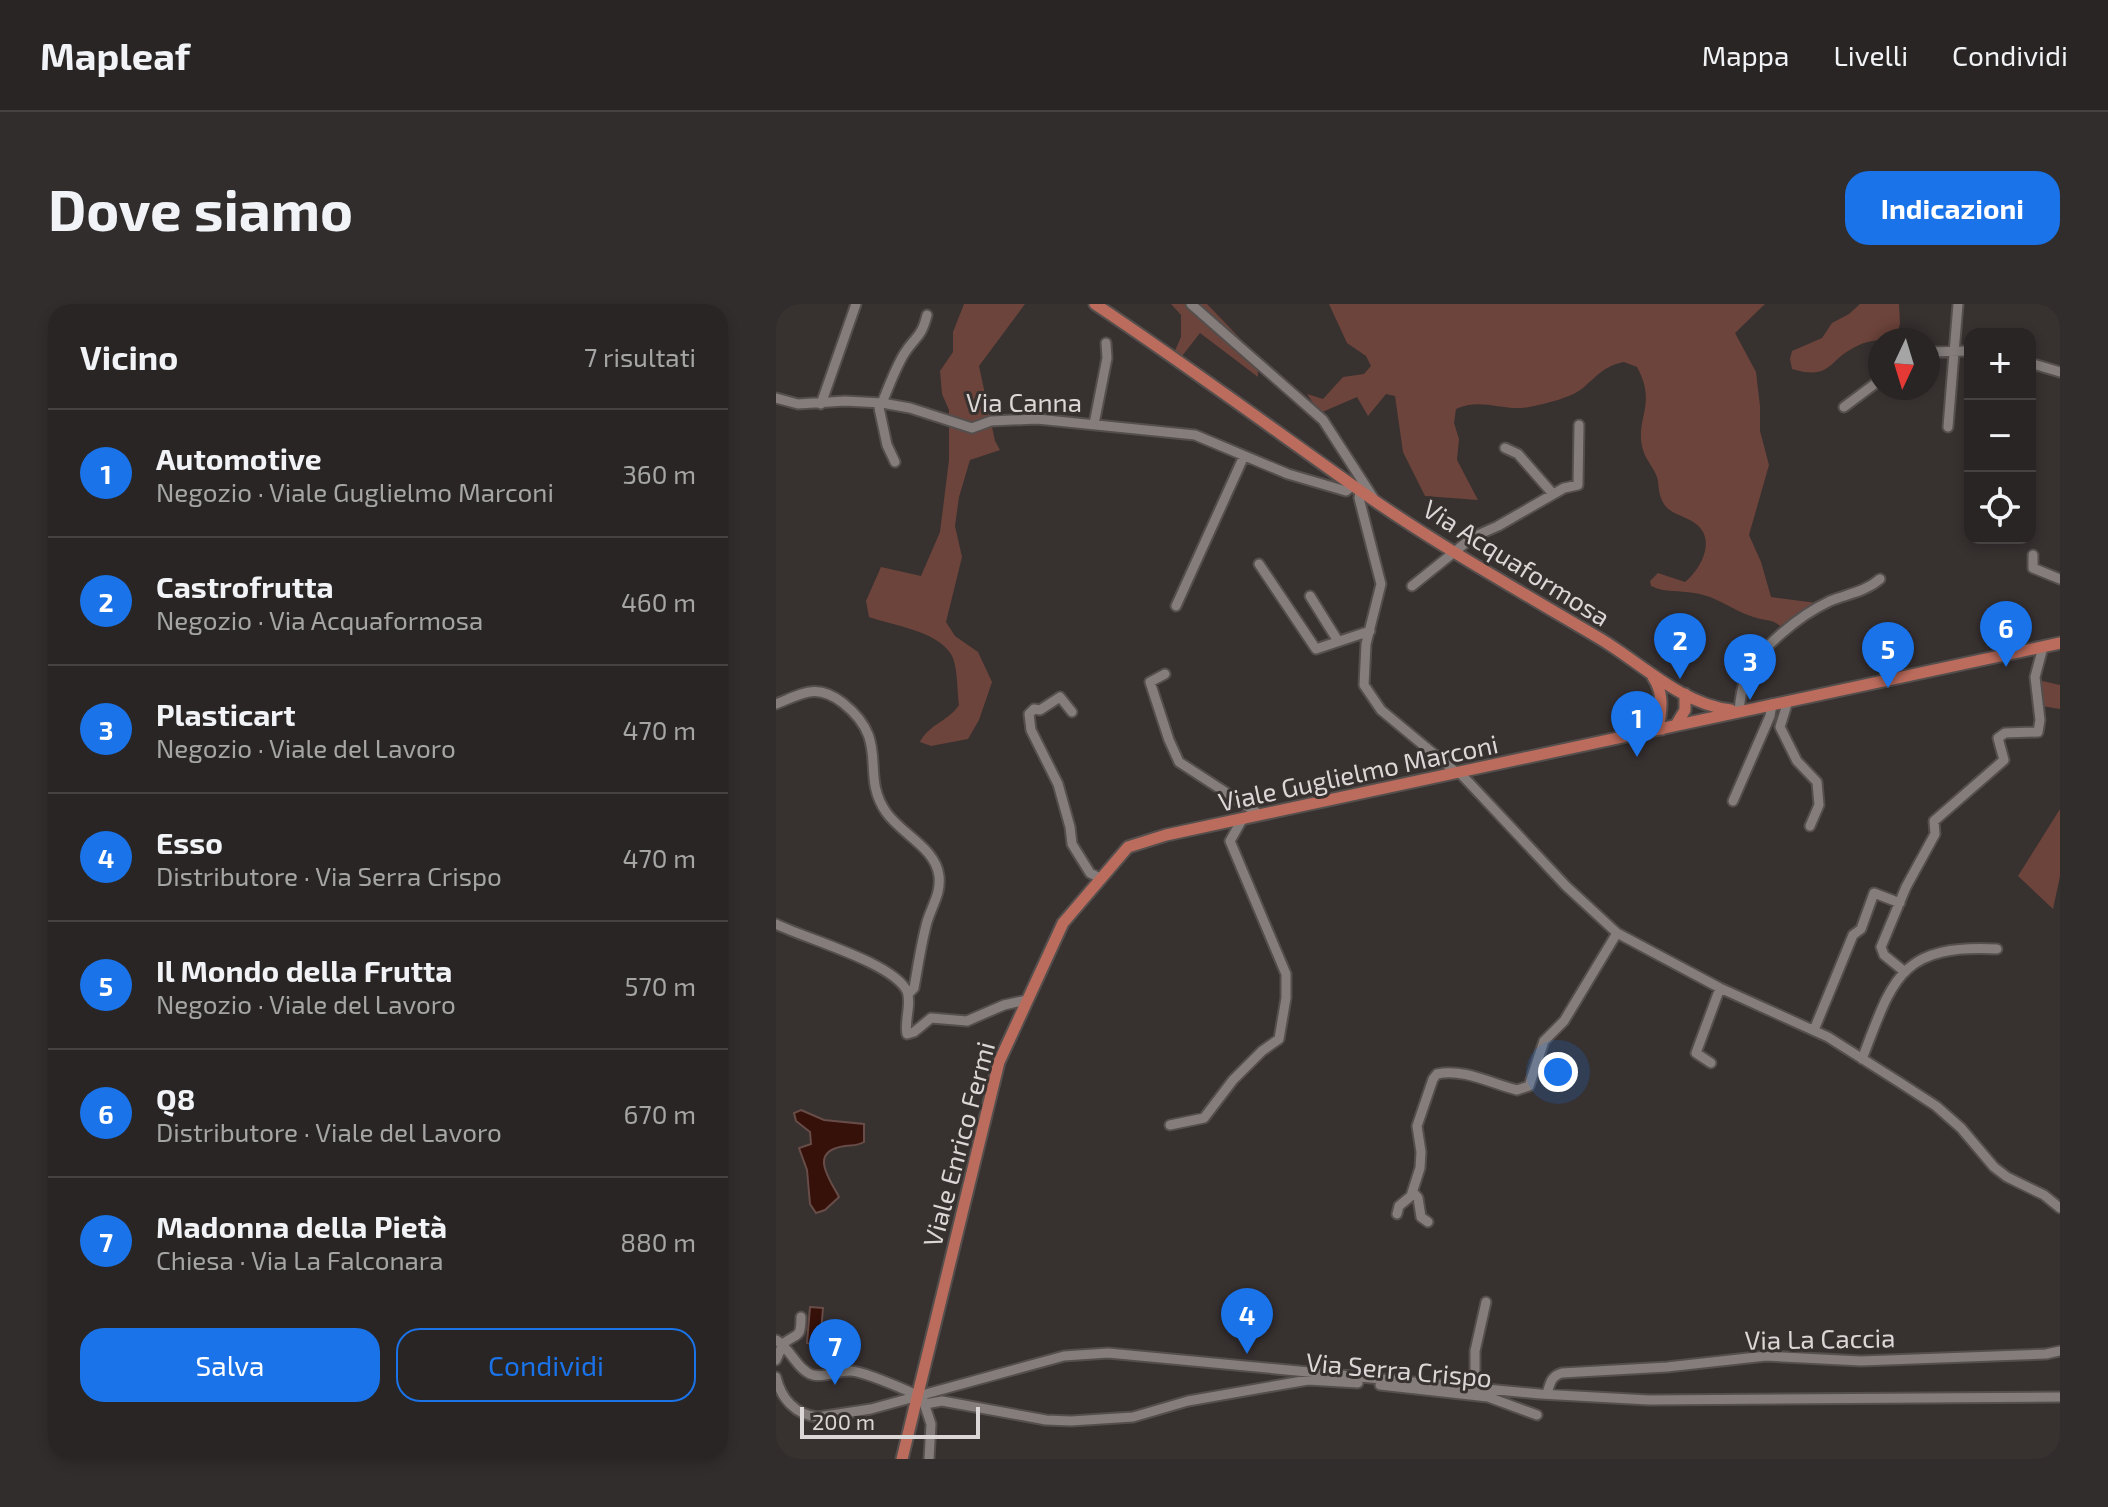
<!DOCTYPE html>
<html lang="it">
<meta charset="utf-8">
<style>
body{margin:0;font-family:"Exo 2",sans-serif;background:#312d2c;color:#f1f3f6}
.controls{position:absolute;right:24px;top:24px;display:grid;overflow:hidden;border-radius:16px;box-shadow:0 4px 12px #0003}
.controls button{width:72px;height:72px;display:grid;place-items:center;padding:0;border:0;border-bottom:2px solid #454241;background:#292524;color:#f1f3f6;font:40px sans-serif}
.compass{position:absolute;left:1092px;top:24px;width:72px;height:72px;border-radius:50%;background:#292524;box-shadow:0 4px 12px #0003;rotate:184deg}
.scale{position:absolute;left:24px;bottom:20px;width:180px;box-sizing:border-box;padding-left:8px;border:4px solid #dbd7d6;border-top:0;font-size:22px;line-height:28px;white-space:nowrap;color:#dbd7d6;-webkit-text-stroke:6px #373130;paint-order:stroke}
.you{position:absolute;left:782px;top:768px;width:28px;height:28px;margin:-20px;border:6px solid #fff;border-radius:50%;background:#1a73e8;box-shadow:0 0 0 12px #1a73e833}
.badge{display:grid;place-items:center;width:52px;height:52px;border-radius:50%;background:#1a73e8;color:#fff;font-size:26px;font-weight:700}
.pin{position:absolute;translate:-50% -66px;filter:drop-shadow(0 2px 4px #0008)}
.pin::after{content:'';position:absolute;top:42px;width:28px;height:24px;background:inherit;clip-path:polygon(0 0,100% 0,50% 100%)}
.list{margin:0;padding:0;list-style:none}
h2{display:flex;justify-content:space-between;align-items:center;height:104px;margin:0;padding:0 32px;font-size:34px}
h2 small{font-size:26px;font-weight:400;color:#a5a5a6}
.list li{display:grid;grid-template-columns:52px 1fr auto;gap:24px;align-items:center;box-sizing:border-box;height:128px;padding:0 32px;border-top:2px solid #454241}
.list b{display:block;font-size:30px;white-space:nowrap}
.list p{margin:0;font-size:26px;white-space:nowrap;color:#a5a5a6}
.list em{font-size:26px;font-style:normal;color:#a5a5a6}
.actions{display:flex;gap:16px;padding:24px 32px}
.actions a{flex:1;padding:18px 0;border:2px solid #1a73e8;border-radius:24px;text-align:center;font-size:28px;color:#1a73e8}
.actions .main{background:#1a73e8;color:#fff}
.icon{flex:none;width:44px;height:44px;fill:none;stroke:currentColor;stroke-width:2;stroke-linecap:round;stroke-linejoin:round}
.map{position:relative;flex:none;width:1284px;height:1155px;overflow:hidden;border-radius:24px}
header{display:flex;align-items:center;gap:48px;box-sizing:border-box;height:112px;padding:0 40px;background:#292524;border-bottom:2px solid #454241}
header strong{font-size:38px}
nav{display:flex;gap:44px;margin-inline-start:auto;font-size:28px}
.intro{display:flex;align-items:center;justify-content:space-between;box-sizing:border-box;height:192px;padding:0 48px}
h1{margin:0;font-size:56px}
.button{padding:20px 36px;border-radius:24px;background:#1a73e8;color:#fff;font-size:28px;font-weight:700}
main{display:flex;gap:48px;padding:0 48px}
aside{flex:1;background:#292524;border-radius:24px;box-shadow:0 4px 12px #0003}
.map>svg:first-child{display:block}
.green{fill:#6d443b}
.water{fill:#35110a;stroke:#674c47;stroke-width:2}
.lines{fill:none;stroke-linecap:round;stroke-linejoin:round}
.minor-casing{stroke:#544e4d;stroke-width:13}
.major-casing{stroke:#544e4d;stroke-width:15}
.minor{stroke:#847d7b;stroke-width:9}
.major{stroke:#bc6c5c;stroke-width:11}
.labels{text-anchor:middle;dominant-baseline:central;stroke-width:6;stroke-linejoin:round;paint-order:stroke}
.street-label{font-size:26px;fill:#dbd7d6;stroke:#373130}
</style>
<header>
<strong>Mapleaf</strong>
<nav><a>Mappa</a><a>Livelli</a><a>Condividi</a></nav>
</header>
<div class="intro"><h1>Dove siamo</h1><a class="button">Indicazioni</a></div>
<main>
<aside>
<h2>Vicino<small>7 risultati</small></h2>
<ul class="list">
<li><span class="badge">1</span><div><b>Automotive</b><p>Negozio · Viale Guglielmo Marconi</p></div><em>360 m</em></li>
<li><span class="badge">2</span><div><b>Castrofrutta</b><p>Negozio · Via Acquaformosa</p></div><em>460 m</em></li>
<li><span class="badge">3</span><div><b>Plasticart</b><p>Negozio · Viale del Lavoro</p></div><em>470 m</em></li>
<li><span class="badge">4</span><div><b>Esso</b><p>Distributore · Via Serra Crispo</p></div><em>470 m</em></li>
<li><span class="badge">5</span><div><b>Il Mondo della Frutta</b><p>Negozio · Viale del Lavoro</p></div><em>570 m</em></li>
<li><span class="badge">6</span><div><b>Q8</b><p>Distributore · Viale del Lavoro</p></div><em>670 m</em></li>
<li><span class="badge">7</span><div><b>Madonna della Pietà</b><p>Chiesa · Via La Falconara</p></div><em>880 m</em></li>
</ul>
<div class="actions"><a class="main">Salva</a><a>Condividi</a></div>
</aside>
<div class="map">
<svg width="1284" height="1155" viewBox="0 0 1284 1155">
<rect width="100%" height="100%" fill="#373130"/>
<path class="green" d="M188 0H249L203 62 219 137 224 146 194 156 183 193 179 222 186 253 170 318 179 332 202 348 216 378 203 416 192 435 155 442 144 438C153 420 173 417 183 401 181 386 182 362 175 350 161 327 116 321 93 313L90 297 105 263 145 272 164 228 173 156V106L166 90 164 67 177 48V28Z
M395 0H431L481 52 482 73 424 29 406 52 398 49 405 33V11Z
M553 0H989L959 29 980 68 984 102V127L993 161 973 231 985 258 995 293 1041 299 1004 322C996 315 991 317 981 314 958 308 942 292 918 289 902 286 890 289 875 282L874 277 882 269 909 278C924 266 941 236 920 220 906 209 890 212 884 191 882 185 883 179 881 173 878 164 870 156 867 146 858 115 882 101 861 63L848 58C828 62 821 72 807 84 795 94 768 100 753 103 728 108 705 93 680 105L678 119 683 135 681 156 702 196 649 192 627 148 619 92 610 90 592 112 581 93 544 109 531 90 547 95 567 73 588 70 595 62 590 52 571 39Z
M1084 0H1123L1124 20 1120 33C1108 36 1094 36 1083 41 1051 55 1057 77 1016 65L1014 55 1016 47 1046 34 1056 19 1073 10Z
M1262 376 1284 381V405L1266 402Z
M1284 505V572L1277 605 1242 572Z"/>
<path class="water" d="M25 806 48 816 88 820V838C81 842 77 841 69 842 32 847 53 874 63 893L49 906 40 909 34 900 31 866 23 844 35 840 34 828 20 817 18 809Z
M34 1003 47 1004 44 1040 31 1039Z"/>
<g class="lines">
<defs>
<path id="minor" d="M415 0 547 116 598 195
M1152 48 1194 47
M1254 59 1284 68
M0 94 22 100 69 97 106 99 134 104 196 124 215 117 261 115 419 131 512 170 570 187 577 181
M102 99 111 141 119 158
M106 99C113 82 119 65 128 50 139 32 145 35 151 11
M45 100 80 0
M1068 103 1104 76
M318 120 331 54 330 39
M1172 123 1182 0
M729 144 742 150 777 190
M584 187 583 194 605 280 590 340 588 381 605 406 681 469
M1257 251V264L1284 275
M483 260 540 345 594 327
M636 282 697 233 722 222 788 184 802 181 803 121
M534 292 562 337
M400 302 468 152
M389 370 374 378 393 436 403 458 483 510
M1012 397 1004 423 1021 457 1041 478 1043 501 1034 522
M0 400C28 389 41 379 67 399 116 438 83 469 110 508 125 530 160 544 163 572 165 590 156 601 151 618 145 640 142 662 138 684L132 690
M963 407C964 397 965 386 969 376 981 345 1024 311 1054 297 1071 290 1089 288 1104 275
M296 408 284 393 264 406 258 405 253 410 255 426 282 480 294 523 296 540 314 569 324 574
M684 469 790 582 841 629 944 684 1052 733 1123 778 1160 802 1185 824 1218 863 1231 873 1268 891 1284 904
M957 497 994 412 996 400
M0 620C30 635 116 658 131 687 136 700 128 717 131 730L138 728 155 714 191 717 228 701 251 696
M1129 668 1108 651 1105 643 1130 583 1159 530 1158 517 1228 456 1222 434 1229 429 1262 428 1264 416 1259 373 1267 343
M1038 726 1077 631 1085 625 1098 589 1124 599
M1086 755C1117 675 1123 640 1221 645
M935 759 920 749 944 684
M394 821 428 814 457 776 486 747 503 735 510 694V670L454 537 467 514
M637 888 642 894 645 913 652 918
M621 910 623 902 635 892 644 864 645 848 641 822 657 775 661 770C688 764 716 780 741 786L753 782 768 737 788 717 841 629
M0 1036C14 1044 22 1067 37 1071 50 1074 62 1066 75 1067 90 1068 125 1084 141 1091
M0 1056 7 1040C21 1028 25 1036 25 1013
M0 1073C5 1094 19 1111 42 1113L95 1105 288 1052 332 1049 764 1090 873 1096 1284 1093
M604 1081 712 1093 761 1111
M699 1084V1047L710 998
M771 1090C774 1079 775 1072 786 1069L891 1063 990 1052 1085 1057 1270 1050 1284 1047
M147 1096 155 1120 153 1155
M149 1100 166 1097 270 1116 295 1117 357 1113 412 1097 532 1076 582 1079"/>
<path id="major" d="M319 0C409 60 497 125 586 188 661 241 744 287 823 334 865 359 905 400 955 406
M877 373C887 388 886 402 883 419L886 425
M900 421 909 406V390
M126 1155 223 758 287 619 352 543 390 531 1284 339"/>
</defs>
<use href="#minor" class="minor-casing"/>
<use href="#major" class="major-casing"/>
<use href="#minor" class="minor"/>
<use href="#major" class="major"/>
</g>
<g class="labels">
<g class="street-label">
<text x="248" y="97">Via Canna</text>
<text transform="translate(741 258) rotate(32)">Via Acquaformosa</text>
<text transform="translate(582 468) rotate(-12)">Viale Guglielmo Marconi</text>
<text transform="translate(182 840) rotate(-75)">Viale Enrico Fermi</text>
<text transform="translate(1044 1034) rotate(-1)">Via La Caccia</text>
<text transform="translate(623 1065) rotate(5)">Via Serra Crispo</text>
</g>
</g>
</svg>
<div class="controls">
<button>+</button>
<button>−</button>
<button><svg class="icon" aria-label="locate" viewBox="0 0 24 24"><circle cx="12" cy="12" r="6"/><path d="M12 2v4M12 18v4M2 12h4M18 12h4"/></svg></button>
</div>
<svg class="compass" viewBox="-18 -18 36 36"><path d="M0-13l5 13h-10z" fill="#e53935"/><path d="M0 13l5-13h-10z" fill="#a5a5a6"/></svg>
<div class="scale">200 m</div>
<div class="you"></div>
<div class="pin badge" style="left:861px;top:453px">1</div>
<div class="pin badge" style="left:904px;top:375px">2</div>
<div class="pin badge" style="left:974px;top:396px">3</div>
<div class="pin badge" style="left:471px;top:1050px">4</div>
<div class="pin badge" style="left:1112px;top:384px">5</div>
<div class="pin badge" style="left:1230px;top:363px">6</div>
<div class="pin badge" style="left:59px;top:1081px">7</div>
</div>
</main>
